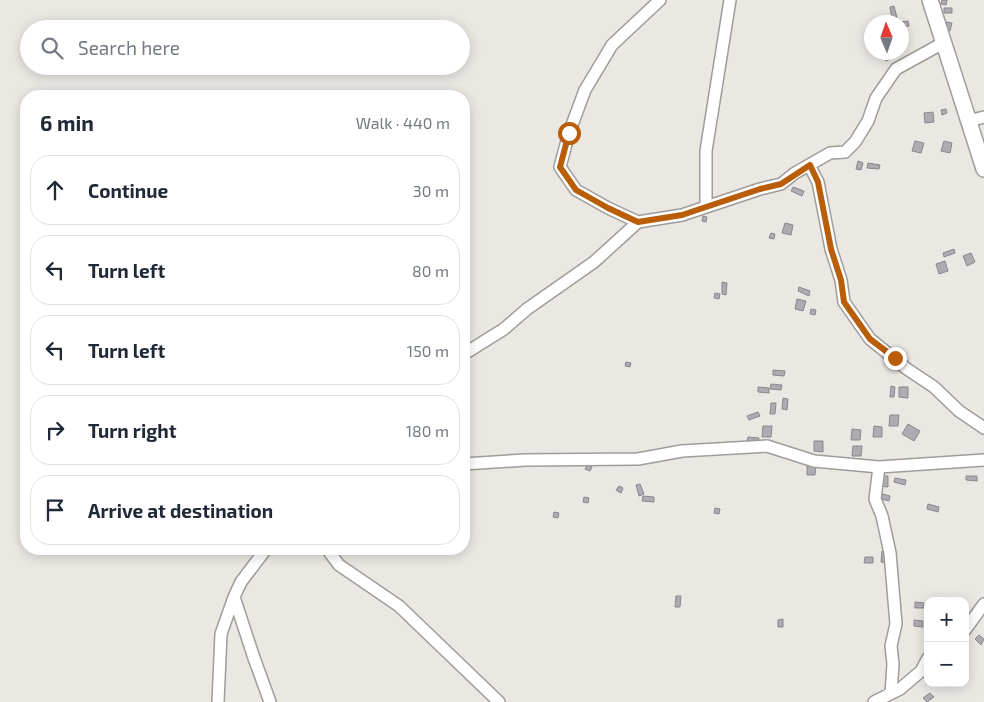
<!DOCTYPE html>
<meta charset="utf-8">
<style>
body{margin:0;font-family:"Exo 2",sans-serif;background:#f2f2f3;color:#1f2937}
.controls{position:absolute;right:15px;bottom:15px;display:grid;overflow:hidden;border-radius:10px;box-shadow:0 2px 12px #0003}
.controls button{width:45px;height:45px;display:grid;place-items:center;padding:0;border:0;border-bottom:1px solid #e0e1e3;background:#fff;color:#1f2937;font:25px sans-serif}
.compass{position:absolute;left:864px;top:15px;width:45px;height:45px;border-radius:50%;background:#fff;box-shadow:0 2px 12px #0003;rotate:358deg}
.stop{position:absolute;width:15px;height:15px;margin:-11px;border:4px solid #b95d08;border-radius:50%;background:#fff}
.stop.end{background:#b95d08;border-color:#fff;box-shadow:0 1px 5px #0008}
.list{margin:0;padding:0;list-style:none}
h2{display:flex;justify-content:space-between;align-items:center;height:65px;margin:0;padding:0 20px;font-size:21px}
h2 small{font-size:16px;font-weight:400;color:#747a83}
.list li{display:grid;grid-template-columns:32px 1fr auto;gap:15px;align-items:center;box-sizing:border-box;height:70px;margin:0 10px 10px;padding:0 10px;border:1px solid #e0e1e3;border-radius:20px}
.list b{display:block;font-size:19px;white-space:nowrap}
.list em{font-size:16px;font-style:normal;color:#747a83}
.icon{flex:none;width:28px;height:28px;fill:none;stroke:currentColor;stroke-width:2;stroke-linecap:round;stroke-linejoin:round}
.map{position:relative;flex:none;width:984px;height:702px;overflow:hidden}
.search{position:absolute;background:#fff;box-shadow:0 2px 12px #0003;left:20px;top:20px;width:450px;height:55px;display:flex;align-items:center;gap:12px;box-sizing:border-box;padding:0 18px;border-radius:28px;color:#747a83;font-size:19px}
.panel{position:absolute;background:#fff;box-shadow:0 2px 12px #0003;left:20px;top:90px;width:450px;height:465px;border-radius:20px}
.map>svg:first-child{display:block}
.building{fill:#aeacb0;stroke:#89878b}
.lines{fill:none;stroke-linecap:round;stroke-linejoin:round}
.minor-casing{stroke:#9f9c99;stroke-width:14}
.major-casing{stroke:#9f9c99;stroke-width:18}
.minor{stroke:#fff;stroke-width:11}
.major{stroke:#fff;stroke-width:15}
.route{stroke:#b95d08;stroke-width:6}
</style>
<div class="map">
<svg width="984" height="702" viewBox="0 0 984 702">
<rect width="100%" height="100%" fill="#ebe8e4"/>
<path class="building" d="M942 0H947L946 5 941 4Z
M894 6 897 18 892 19 890 7Z
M944 8H952V13H944Z
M908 21 909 26 902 27V22H900Z
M946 22 952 23 950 31 945 30Z
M883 52H888L890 59 886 61Z
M946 109 947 113 942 115 941 110Z
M933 112 934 122 925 123 924 113Z
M915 141 924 143 921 153 912 151Z
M944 141 952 143 950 153 941 151Z
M858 161 863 163 861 170 856 169Z
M868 163 880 165 879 169 867 168Z
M793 187 804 191 802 196 791 191Z
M703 216 707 217 706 222 702 221Z
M785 223 793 225 791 235 782 233Z
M771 233 775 234 774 239 769 238Z
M954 249 955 253 944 257 943 253Z
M971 253 975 262 967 266 963 256Z
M945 261 948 271 939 274 936 264Z
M722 282 727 283 726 295 722 294Z
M799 287 810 291 809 296 798 291Z
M715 293 720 294 719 299 714 298Z
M797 299 806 301 803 311 795 309Z
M811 309 816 310 815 315 810 314Z
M626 362 631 363 630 367 625 366Z
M773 370 785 371 784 376 773 375Z
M771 384 782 385 781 390 770 389Z
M891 386 895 387 894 397H890Z
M758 387 769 388V393L758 392Z
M899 387H908V398L899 397Z
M783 398 788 399 787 410 782 409Z
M771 403H776L775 414H770Z
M758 412 760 416 749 420 747 416Z
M890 415H899L898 426H889Z
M908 424 920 431 914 441 902 434Z
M763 426H772L771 437H762Z
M874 426 882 427V437H873Z
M852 429 861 430 860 440H851Z
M748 437 759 438 758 442H747Z
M814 441H823V452L814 451Z
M853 446H862L861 456H852Z
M588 464 592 467 590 471 585 469Z
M807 464H816L815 475H807Z
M879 476H888V487L879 486Z
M966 476H977V481L966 480Z
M895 478 906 480 905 485 894 482Z
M640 484 644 494 639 496 636 485Z
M619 486 623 488 621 493 616 490Z
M879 493 890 496 889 501 878 498Z
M643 496 654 497V502L642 501Z
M584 497 589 498 588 503 583 502Z
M928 504 939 507 938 512 927 509Z
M715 508 720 509 719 514 714 513Z
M554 512 559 513 558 518 553 517Z
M882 551 887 552 886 563 881 562Z
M865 557H873V563H864Z
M676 596H681L680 607H675Z
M915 602 924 603V608H915Z
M783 619V627H778V620Z
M914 620 923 621V627L914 626Z
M979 635 984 639 981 645 975 639Z
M930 693 934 697 927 702 923 698Z"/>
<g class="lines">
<defs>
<path id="minor" d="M968 121 984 117
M809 165 818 182 831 249 841 280 844 302 870 339 907 369 934 387 959 411 984 428
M706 207V151L730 0
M638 222 608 208 576 190 560 167 569 133 585 90 612 45 660 0
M464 354 504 329 527 309 594 262 638 222 682 215 760 189 781 184 795 173 830 153 845 152 855 142 868 121 876 98 896 69 943 43
M464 464 525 460 638 459 682 451 767 446 814 461 879 467 984 460
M879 467 875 499 882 516 890 553 896 624 891 646 893 664 891 693
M266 549 241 582 234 597 254 658 270 702
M327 549 339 565 399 606 499 702
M965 630 984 604
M218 702 221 634 234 597
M874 702 900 689 921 671 928 658"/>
<path id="major" d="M930 0 984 169"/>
</defs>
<use href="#minor" class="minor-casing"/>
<use href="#major" class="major-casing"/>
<use href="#minor" class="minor"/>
<use href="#major" class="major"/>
</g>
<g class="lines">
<path class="route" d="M569 133 560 167 576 190 608 208 638 222 682 215 760 189 781 184 810 165 818 182 831 249 841 280 844 302 870 339 895 358"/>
</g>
</svg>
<div class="controls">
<button>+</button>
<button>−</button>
</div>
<svg class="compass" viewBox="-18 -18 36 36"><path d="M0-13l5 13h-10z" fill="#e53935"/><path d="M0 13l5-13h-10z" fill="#747a83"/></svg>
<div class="stop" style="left:569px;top:133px"></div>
<div class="stop end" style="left:895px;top:358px"></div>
<div class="search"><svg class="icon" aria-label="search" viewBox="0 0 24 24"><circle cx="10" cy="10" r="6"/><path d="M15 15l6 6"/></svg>Search here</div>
<section class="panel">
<h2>6 min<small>Walk · 440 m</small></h2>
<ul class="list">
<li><svg class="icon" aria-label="ahead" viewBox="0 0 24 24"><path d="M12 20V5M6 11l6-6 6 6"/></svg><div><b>Continue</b></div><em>30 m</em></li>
<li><svg class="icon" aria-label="left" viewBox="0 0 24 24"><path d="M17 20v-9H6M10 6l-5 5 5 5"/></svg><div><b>Turn left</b></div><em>80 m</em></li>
<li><svg class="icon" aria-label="left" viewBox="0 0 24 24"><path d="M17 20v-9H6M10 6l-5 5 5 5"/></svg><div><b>Turn left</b></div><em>150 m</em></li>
<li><svg class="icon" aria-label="right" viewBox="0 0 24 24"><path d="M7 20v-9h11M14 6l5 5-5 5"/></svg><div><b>Turn right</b></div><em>180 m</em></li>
<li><svg class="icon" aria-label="arrive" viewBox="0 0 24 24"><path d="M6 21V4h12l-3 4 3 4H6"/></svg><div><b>Arrive at destination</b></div></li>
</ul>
</section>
</div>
